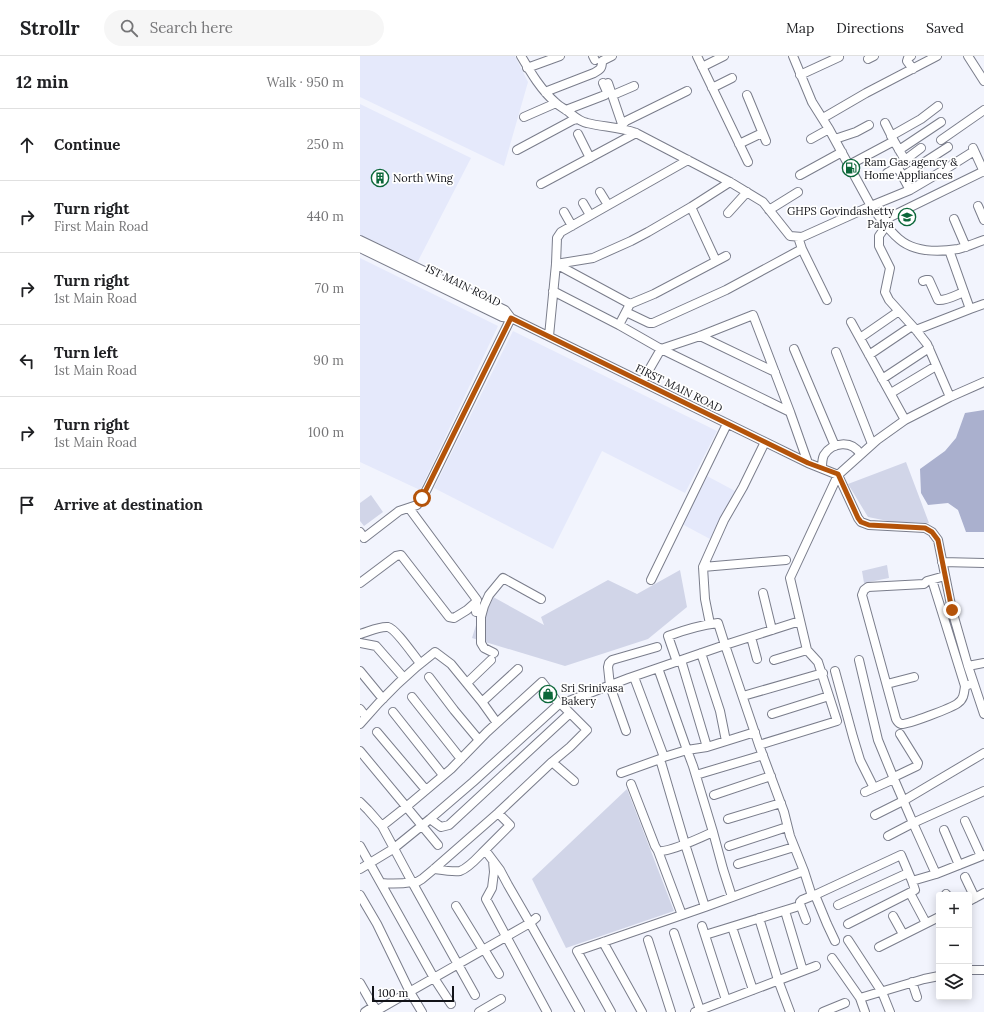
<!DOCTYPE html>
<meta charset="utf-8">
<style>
body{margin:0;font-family:Lora,serif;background:#f6f6f6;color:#202124}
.controls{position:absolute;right:12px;bottom:12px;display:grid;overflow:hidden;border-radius:4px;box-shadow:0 2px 10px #0003}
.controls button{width:36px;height:36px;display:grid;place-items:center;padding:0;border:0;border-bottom:1px solid #e0e0e0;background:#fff;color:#202124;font:20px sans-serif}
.scale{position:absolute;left:12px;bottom:10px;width:82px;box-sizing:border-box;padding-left:4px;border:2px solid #121318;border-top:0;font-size:11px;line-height:14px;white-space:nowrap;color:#121318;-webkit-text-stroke:3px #fff;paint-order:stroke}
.stop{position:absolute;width:12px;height:12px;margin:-9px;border:3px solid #b45309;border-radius:50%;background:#fff}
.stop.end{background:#b45309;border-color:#fff;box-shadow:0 1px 4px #0008}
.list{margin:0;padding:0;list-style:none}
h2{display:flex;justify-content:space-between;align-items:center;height:52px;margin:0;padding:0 16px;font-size:17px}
h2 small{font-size:13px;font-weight:400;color:#757577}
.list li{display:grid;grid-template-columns:26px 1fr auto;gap:12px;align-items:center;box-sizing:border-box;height:72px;padding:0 16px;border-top:1px solid #e0e0e0}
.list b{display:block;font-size:15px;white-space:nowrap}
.list p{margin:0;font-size:13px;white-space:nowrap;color:#757577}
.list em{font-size:13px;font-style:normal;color:#757577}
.icon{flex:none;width:22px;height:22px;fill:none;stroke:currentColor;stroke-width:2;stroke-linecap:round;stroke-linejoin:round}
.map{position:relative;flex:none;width:624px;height:956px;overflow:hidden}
header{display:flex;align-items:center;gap:24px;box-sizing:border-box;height:56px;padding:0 20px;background:#fff;border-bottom:1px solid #e0e0e0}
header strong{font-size:19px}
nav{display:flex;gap:22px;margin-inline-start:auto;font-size:14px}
.search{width:280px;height:36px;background:#f6f6f6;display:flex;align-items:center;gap:10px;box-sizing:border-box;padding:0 14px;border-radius:22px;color:#757577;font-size:15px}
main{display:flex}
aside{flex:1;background:#fff}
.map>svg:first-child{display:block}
.built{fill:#e5e9fb}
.green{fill:#d1d5e8}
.water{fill:#aab0ce}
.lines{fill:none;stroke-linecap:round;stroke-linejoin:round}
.minor-casing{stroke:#7a7d8b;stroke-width:10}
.minor{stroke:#fff;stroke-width:8}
.route{stroke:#b45309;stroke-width:5}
.labels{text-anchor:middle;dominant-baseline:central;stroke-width:3.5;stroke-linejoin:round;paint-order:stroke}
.poi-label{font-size:11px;fill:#121318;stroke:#fff;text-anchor:start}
.street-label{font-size:11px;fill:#121318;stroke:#fff}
</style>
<header>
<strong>Strollr</strong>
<div class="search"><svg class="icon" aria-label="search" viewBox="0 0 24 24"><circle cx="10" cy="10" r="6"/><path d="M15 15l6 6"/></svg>Search here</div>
<nav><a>Map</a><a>Directions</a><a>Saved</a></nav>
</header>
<main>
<aside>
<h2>12 min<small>Walk · 950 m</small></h2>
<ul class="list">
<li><svg class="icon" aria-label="ahead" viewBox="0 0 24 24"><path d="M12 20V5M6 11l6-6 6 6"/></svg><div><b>Continue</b></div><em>250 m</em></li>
<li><svg class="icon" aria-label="right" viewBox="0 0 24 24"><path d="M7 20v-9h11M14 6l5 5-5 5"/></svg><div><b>Turn right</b><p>First Main Road</p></div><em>440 m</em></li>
<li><svg class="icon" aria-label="right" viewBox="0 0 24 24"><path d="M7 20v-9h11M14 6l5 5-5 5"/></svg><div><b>Turn right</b><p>1st Main Road</p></div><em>70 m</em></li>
<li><svg class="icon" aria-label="left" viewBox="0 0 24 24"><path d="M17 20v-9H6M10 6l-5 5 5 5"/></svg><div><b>Turn left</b><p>1st Main Road</p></div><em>90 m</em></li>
<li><svg class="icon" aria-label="right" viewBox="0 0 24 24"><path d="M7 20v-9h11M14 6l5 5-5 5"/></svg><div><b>Turn right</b><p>1st Main Road</p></div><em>100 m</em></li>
<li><svg class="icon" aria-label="arrive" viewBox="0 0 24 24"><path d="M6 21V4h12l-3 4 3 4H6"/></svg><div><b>Arrive at destination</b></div></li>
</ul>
</aside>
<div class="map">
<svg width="624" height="956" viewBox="0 0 624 956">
<rect width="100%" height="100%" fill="#f2f4fd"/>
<path class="built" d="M0 0H155L168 26 144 110 0 41Z
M0 48 111 102 56 209 0 182Z
M0 202 138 270 60 434 0 406Z
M153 275 357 375 325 437 242 395 193 493 74 432Z
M347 420 375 435 350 483 322 468Z"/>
<path class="green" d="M546 406 569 467 533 466 508 461 488 428Z
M11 439 23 456 4 470 0 465V447Z
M527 509 529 522 504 527 502 515Z
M320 514 327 551 288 583 205 610 112 582 126 537 184 569 181 561 248 524 277 538Z
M267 733 314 855 206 892 172 823Z"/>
<path class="water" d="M624 354V476H606L598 454 588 447 568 449 561 437 560 413 585 395 596 382 605 357Z"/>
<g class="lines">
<defs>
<path id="minor" d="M161 0C171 17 181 34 196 47 199 50 203 52 206 54 213 59 218 65 227 67 243 71 260 71 276 77L370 126 403 146 430 180 442 181 511 150C520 161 528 174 539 183 554 196 579 196 598 193 607 191 615 187 624 184
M233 0 235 4
M337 0 388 106
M433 0 452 46 469 73 511 150 550 134 584 114 611 97
M551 0 548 2 547 5 553 13
M608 0 624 25
M508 3 514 0
M342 11 364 0
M167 12 200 0
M440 19 479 1
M248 27 262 68
M352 32 372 22
M185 36 234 17C241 13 242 12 242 5L252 0
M253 39 274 30
M387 39 406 85
M206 54 245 39 247 36 243 27
M164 61 196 47
M463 62 506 37 577 0
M525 67 534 85 545 104 537 110 550 134
M259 72 266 65 327 35
M218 78 230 102
M531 80 561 63 578 50
M451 83 469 73
M475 83 496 76 509 69
M581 84 624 54
M379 88 402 77
M613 92 624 116
M157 94 213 64 217 63
M539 94 581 66
M545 104 561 92
M489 109 534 85
M527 117 538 111
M440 119 482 96
M543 120 588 91
M181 128 276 77
M240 136 248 149
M223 147 230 159
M618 150 624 164
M331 151 356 205
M409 154 438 136
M204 156 212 170
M368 157 387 136
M594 163 606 191
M522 165 624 115
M526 170 519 180V190L530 212 525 236 529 244 556 274 567 288 590 341
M438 181 442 193 467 244
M0 184 145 254 151 262
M0 192 142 261 151 262 448 407 478 419
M196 208 233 202 271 185 288 176 331 151 370 126
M196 208 270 248
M563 225 566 224H569L578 244C586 245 596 239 604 236
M193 235 259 269 301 293 430 356
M610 253 624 248
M266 256 289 267H293L366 234 442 193
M491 266 545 364
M259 269 270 248 294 238 366 200
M556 274 610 253 589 194
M189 280 196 208 197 182 201 176 328 104
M340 280 415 316
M500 282 539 255
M434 293 475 390
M476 296 512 388
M509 299 552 270
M522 323 569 292
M282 326 301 293 340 280 393 259 430 356 448 407
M531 337 576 310
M405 386 383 431 364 464 343 511 426 504
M462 412C462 408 462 403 464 399 472 386 492 384 500 398
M478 419 498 462 501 466 509 469 565 472 572 476 578 484 592 554 608 610 624 658
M49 452 117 544 116 546V556
M0 476 4 482 39 455 57 449 62 442 67 433 151 262
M582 506 624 507
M343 511 345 543 350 568
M585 520 567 525 564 528 508 531 504 534 502 539 536 663C537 665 538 667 541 668 546 669 592 652 598 647 604 643 604 637 605 630
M291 524 367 368
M572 524 605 630 608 629
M0 527 36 500 41 499 89 561 94 562 107 554 116 546
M403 537 412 574
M0 578C8 576 19 570 28 571 36 573 54 600 60 607
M391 581 397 603
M0 587 16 590 44 622
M134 597 124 592 121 587V561L124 550 129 539 143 522 181 543
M341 597 360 655 366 685
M321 604 347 691
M414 604 447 594
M499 604 518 684 534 723
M608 610 624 607
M298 612 327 694 333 710 353 776 363 813 372 841
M0 615 23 643
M475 615 493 681 500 704 514 732
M69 621 94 654 119 684
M274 621 304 701 327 694 347 691 395 676
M107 627 131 604
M527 628 554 621
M383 640 463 617
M52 641 101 703
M122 646 158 613
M201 648H199L182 626 127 676 91 713 46 751 22 770 52 826H57L62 823 74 813 138 757 192 706 210 691 227 674 201 648 269 622 365 589 358 567C341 569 324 574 308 580L317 606
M0 653 6 661
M33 656 83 719
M412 658 469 640
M0 668C22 642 47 617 75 596L91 608 122 646 137 667
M266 675 250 630 248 611 249 607 252 604 297 591
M17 676 66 734
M399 689 365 589 440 565
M0 695 78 789
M304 701 300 703 325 788 345 851 444 815 430 780 424 756 399 689 477 665 458 606 447 594 430 522 478 419 517 384 545 364 590 341 624 326
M192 706 214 725
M261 717 300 703
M336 719 403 699
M534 721 557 710 558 707 540 678
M271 728 295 790 298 795C309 797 342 781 353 776
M624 735 553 767 576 818 624 799
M505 736 534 723 553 767 528 780
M354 739 411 720
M0 746 8 754 22 770
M515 759 543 745 624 697
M70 763 81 771 89 769 210 657
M368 763 421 747
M605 765 621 800
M584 774 599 809
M0 790 74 922 91 948
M369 790 427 771
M298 795 322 859
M133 805 134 816 132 832 126 843 187 956
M378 808 434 791
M0 813 33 793 70 763 113 726 199 648
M74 813C81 814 93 816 100 815 109 812 118 801 125 794
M444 815 452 840 442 844 440 846V848L446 864
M605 821 615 842
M21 827C32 828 41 828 52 826L115 939
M550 837 566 867
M586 838 587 839
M0 839 17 868 50 936 62 956
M455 839 467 868 475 885
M452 840 455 839 541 799 552 825 576 818
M609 845 624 837
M478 849 548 817
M96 850 123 894
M425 855 443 915
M533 860 543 878
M176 862 170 867 220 956
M399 862 418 924 430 956
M488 868 553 835 555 834 552 825
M342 870 366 944
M372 871 393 934
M314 877 340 954
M345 879 436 851
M288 884 311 956
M488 884 522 936 530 956
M243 886 282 956
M519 891 579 861
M124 893 139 918
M472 902 500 942 505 956
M609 914H624
M552 926 557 941
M0 927 16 955
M500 942 564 923 579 920
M5 956 14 950
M17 956 16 955 170 867 148 829 140 814 125 794 150 769 138 757
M119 956 141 943
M251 956 217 895 322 859 345 851
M335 956 456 910
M463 956 485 947"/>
</defs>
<use href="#minor" class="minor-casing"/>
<use href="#minor" class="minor"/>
</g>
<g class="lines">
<path class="route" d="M62 442 151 262 448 407 478 418 498 462 501 466 509 469 565 472 572 476 578 484 592 554"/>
</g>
<defs>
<symbol id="fuel-ring" viewBox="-11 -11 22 22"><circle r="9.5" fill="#fff" stroke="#0b6739" stroke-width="1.5"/><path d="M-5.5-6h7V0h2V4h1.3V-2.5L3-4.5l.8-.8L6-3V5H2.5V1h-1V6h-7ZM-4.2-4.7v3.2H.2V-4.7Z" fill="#0b6739"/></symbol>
<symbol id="building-ring" viewBox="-11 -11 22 22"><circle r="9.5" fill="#fff" stroke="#0b6739" stroke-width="1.5"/><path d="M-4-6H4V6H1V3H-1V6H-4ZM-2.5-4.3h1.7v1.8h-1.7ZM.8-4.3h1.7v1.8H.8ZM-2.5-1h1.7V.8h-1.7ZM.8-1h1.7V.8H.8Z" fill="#0b6739"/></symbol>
<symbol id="school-ring" viewBox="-11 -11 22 22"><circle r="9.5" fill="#fff" stroke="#0b6739" stroke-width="1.5"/><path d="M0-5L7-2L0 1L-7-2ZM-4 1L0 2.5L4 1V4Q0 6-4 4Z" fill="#0b6739"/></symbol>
<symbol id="shop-ring" viewBox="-11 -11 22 22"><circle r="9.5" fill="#fff" stroke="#0b6739" stroke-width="1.5"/><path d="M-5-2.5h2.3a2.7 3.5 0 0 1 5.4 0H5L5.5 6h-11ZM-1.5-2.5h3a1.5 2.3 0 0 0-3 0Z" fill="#0b6739"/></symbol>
</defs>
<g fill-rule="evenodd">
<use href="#fuel-ring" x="481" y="102" width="20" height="20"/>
<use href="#building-ring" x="10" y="112" width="20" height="20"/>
<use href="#school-ring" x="537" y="151" width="20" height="20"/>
<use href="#shop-ring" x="178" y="628" width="20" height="20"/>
</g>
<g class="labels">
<g class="poi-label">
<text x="504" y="106">Ram Gas agency &amp;<tspan x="504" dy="13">Home Appliances</tspan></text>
<text x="33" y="122">North Wing</text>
<text x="534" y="155" text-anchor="end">GHPS Govindashetty<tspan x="534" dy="13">Palya</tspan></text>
<text x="201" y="632">Sri Srinivasa<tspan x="201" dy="13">Bakery</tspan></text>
</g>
<g class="street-label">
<text transform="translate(103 229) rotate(26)">1ST MAIN ROAD</text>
<text transform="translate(319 332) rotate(26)">FIRST MAIN ROAD</text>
</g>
</g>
</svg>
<div class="controls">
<button>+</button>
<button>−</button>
<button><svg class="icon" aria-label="layers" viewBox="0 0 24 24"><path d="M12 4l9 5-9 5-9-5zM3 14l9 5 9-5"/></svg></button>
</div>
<div class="scale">100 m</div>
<div class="stop" style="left:62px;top:442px"></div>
<div class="stop end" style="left:592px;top:554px"></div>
</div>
</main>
